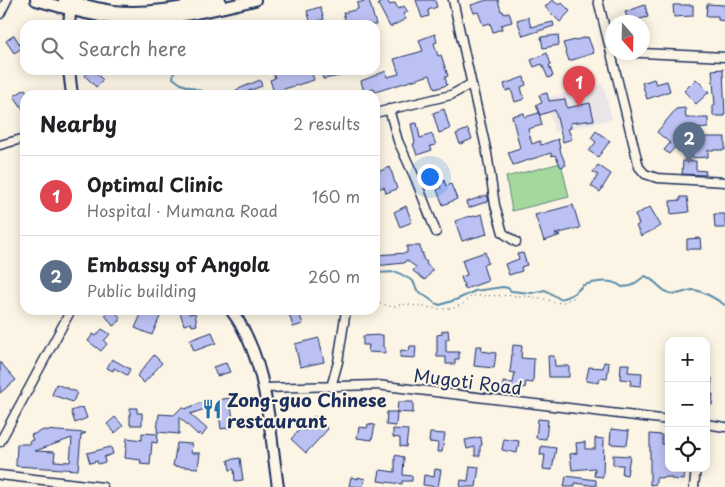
<!DOCTYPE html>
<meta charset="utf-8">
<style>
body{margin:0;font-family:"Playpen Sans",sans-serif;background:#f6f6f6;color:#202124}
.controls{position:absolute;right:15px;bottom:15px;display:grid;overflow:hidden;border-radius:10px;box-shadow:0 2px 12px #0003}
.controls button{width:45px;height:45px;display:grid;place-items:center;padding:0;border:0;border-bottom:1px solid #e0e0e0;background:#fff;color:#202124;font:25px sans-serif}
.compass{position:absolute;left:605px;top:15px;width:45px;height:45px;border-radius:50%;background:#fff;box-shadow:0 2px 12px #0003;rotate:160deg}
.you{position:absolute;left:429px;top:176px;width:18px;height:18px;margin:-12px;border:4px solid #fff;border-radius:50%;background:#1a73e8;box-shadow:0 0 0 8px #1a73e833}
.badge{display:grid;place-items:center;width:32px;height:32px;border-radius:50%;background:#b45309;color:#fff;font-size:16px;font-weight:700}
.pin{position:absolute;translate:-50% -41px;filter:drop-shadow(0 1px 2px #0008)}
.pin::after{content:'';position:absolute;top:26px;width:18px;height:15px;background:inherit;clip-path:polygon(0 0,100% 0,50% 100%)}
.list{margin:0;padding:0;list-style:none}
h2{display:flex;justify-content:space-between;align-items:center;height:65px;margin:0;padding:0 20px;font-size:21px}
h2 small{font-size:16px;font-weight:400;color:#757577}
.list li{display:grid;grid-template-columns:32px 1fr auto;gap:15px;align-items:center;box-sizing:border-box;height:80px;padding:0 20px;border-top:1px solid #e0e0e0}
.list b{display:block;font-size:19px;white-space:nowrap}
.list p{margin:0;font-size:16px;white-space:nowrap;color:#757577}
.list em{font-size:16px;font-style:normal;color:#757577}
.icon{flex:none;width:28px;height:28px;fill:none;stroke:currentColor;stroke-width:2;stroke-linecap:round;stroke-linejoin:round}
.map{position:relative;flex:none;width:725px;height:487px;overflow:hidden}
.search{position:absolute;background:#fff;box-shadow:0 2px 12px #0003;left:20px;top:20px;width:360px;height:55px;display:flex;align-items:center;gap:12px;box-sizing:border-box;padding:0 18px;border-radius:15px;color:#757577;font-size:19px}
.panel{position:absolute;background:#fff;box-shadow:0 2px 12px #0003;left:20px;top:90px;width:360px;height:225px;border-radius:15px}
.map>svg:first-child{display:block}
.built{fill:#e9e5e9}
.green{fill:#a3d99d;stroke:#5f847e}
.lines{fill:none;stroke-linecap:round;stroke-linejoin:round}
.stream{stroke:#568baa;stroke-width:2}
.building{fill:#bcc1f3;stroke:#1b2f5e;fill-rule:evenodd}
.minor-casing{stroke:#1b2f5e;stroke-width:11}
.major-casing{stroke:#1b2f5e;stroke-width:14}
.path{stroke:#1b2f5e;stroke-width:1;stroke-dasharray:1 4;stroke-linecap:butt}
.minor{stroke:#fcf5e5;stroke-width:8}
.major{stroke:#fcf5e5;stroke-width:10}
.labels{text-anchor:middle;dominant-baseline:central;stroke-width:4;stroke-linejoin:round;paint-order:stroke}
.street-label{font-size:18px;fill:#1b2f5e;stroke:#fcf5e5}
.poi-label{font-size:18px;font-weight:bold;fill:#1b2f5e;stroke:#fcf5e5;text-anchor:start}
</style>
<div class="map">
<svg width="725" height="487" viewBox="0 0 725 487">
<rect width="100%" height="100%" fill="#fcf5e5"/>
<filter id="ink" filterUnits="userSpaceOnUse"><feTurbulence type="fractalNoise" baseFrequency=".02" numOctaves="2"/><feDisplacementMap in="SourceGraphic" scale="10" xChannelSelector="R" yChannelSelector="G"/><feConvolveMatrix kernelMatrix="1 2 1 2 8 2 1 2 1" color-interpolation-filters="sRGB"/></filter>
<g filter="url(#ink)">
<path class="built" d="M603 84 612 119 554 132 547 98Z"/>
<path class="green" d="M561 163 569 197 512 211 506 177Z"/>
<g class="lines">
<path class="stream" d="M173 0 174 1
M179 23V25
M174 70 173 78 181 84 212 95
M375 273 397 272 413 281 417 290 435 303 440 305 458 299 475 291 503 287 508 288 511 291 531 293 545 290 560 299C571 296 576 293 583 285 596 282 611 278 622 287L631 286 645 276C656 280 663 294 674 294 680 295 687 290 693 290 704 291 716 299 725 305"/>
</g>
<path class="building" d="M369 0 376 25H347L343 13 358 9 357 3Z
M385 0H387L390 5 395 3 398 9 404 6 408 12 403 14 406 19 390 27 378 4Z
M416 0H435L437 7 428 10 429 16 422 18Z
M487 0H498L501 11H503L504 14 509 12 512 22 501 25 502 29 493 32 490 23 483 25 478 12 474 13 471 5Z
M552 0 559 5 562 3 570 11 560 22 545 7Z
M707 4 725 5V21L718 20V16H706Z
M645 5 648 17 629 22 625 12Z
M673 5H693V16L674 17Z
M320 7 324 19 311 23 307 11Z
M528 17 531 27 553 22 554 26 523 36 517 20Z
M435 34 437 42 434 43 438 56 441 55 448 76 445 77 447 85 435 89 430 75 375 92 374 89 364 92 361 81 386 71 387 77 399 74 394 59 423 51 419 40Z
M14 35 22 48 14 53 6 41Z
M558 35 559 45 543 48 541 37Z
M588 37 594 53 569 61 563 43Z
M547 53 551 65H549L553 76 548 78 542 64 534 67 531 60Z
M723 69 725 116H713V105H715L712 70Z
M90 70H93L103 80 96 87 85 76Z
M272 70H311L314 80 274 92 270 80 275 78Z
M321 70H339L340 76 323 79Z
M572 70 581 72 577 89 568 87Z
M524 77 526 85 521 87 524 99 515 102 511 89 506 91 504 84Z
M654 79 656 84 667 81 670 91 647 99 642 83Z
M696 79 709 92 696 104 684 91Z
M260 80 262 86 238 95 236 90Z
M25 89 29 95H25V112L14 96Z
M547 93 549 101 565 99 567 108 590 103 594 120 570 123 571 128 568 129 572 139 563 142 555 110 540 115 536 105 542 103 539 95Z
M685 108 686 118H708V128L694 129V135L692 137H725V150H708V157L692 158V138L682 150 676 146 669 154 664 150 670 143 657 132 676 109Z
M444 109 450 129 439 133 433 113Z
M524 113 525 117 539 113 542 125 528 129 532 144 540 141 541 145 558 139 561 153 566 165 561 167 555 155 552 156 551 153 513 165 508 152 520 148 512 116Z
M417 123 420 138 432 134 436 145 430 146 432 150 417 155 413 144 415 143 411 124Z
M468 129 472 139 460 144 456 134Z
M596 131 610 141 598 157 589 151 596 142 591 138Z
M683 161H696V170L706 171 705 175 682 174Z
M598 165 611 174 600 192 591 186 598 175 593 172Z
M390 167 397 189 386 193 384 187 375 190V173Z
M444 180 446 186 451 184 457 199 443 205 437 190 441 188 439 182Z
M487 195 489 201 468 208 466 202Z
M680 197H687L689 212 671 214 670 201 681 200Z
M573 205 580 228 555 234 561 235 544 241 535 215Z
M406 206 412 222 400 227 394 212Z
M650 207 661 226 641 236 636 226 639 224 635 215Z
M482 214 487 234 462 241 455 221 470 216 471 217Z
M714 214H725V228H715Z
M700 238 701 249H687V239Z
M407 246H420L421 253H423V259L427 262 426 264 433 270 425 280 413 271 416 267 406 260 404 263 375 266V255L407 253Z
M485 252 488 263 483 265 488 281 465 289 461 277 467 275 462 260Z
M523 253 527 265 521 267 522 271 509 275 505 264 519 259 517 254Z
M111 310H114L120 318V321L113 326 105 315Z
M143 310H163L152 335 135 328Z
M188 310 189 314 195 313 197 325 192 326 191 323 184 325 180 312Z
M288 310H298L303 324 293 327Z
M102 329 110 334 104 341 107 344 101 351 88 341 93 334 96 336Z
M448 330 449 339H446V352H459V359H455V364H446V357H437V335L442 334V331Z
M212 332 216 343 194 351 190 340Z
M383 335V347H385V353L368 352 369 345H363V336Z
M319 338 324 362 300 367 295 344Z
M513 345 522 346 521 358 534 359 533 383 526 382 525 388 519 387 518 396 511 395 512 389H503V382L513 383 515 373 510 372Z
M410 346H416L415 358 400 357 401 350 409 351Z
M476 346H482L481 351 496 353 494 368 474 366Z
M154 355 162 363 144 383 137 376Z
M548 356H554L555 366H569V377H549Z
M112 359 130 369 127 375 114 368 113 371 107 368Z
M0 362 16 380 0 393Z
M604 362 609 363 607 379 600 378 599 383 586 381 589 367 603 368Z
M226 363 230 372 217 376 213 367Z
M621 364H629L628 372 642 373 641 386 630 385 631 380 620 379Z
M706 378H712L711 394H713L712 405 706 404Z
M56 384 77 392 73 402 52 395Z
M230 398 234 427 221 429 217 400Z
M205 401 208 408 190 414 207 429 202 436 199 433 198 435 179 417V434L157 432 159 414 174 415 182 407 185 409Z
M398 402H413V413L397 412Z
M83 407 87 418 75 423 71 411Z
M130 408H137V413H142V425H130Z
M387 412H397L396 426 386 425Z
M314 416 328 429 306 453 291 439 301 428 304 431 312 423 309 421Z
M115 417 123 426 115 433 107 424Z
M538 419 548 420 546 439 536 438Z
M368 424 375 425 372 440 357 438 359 427 367 428Z
M393 429 408 430 406 447 400 446V438L393 437Z
M611 429 629 431 627 445 610 444Z
M44 430 86 433 81 435 78 470 16 466 17 444H30L29 441 33 440 31 435ZM72 438 70 462 54 461 55 452 35 451Z
M142 433 158 434 157 443 152 442 150 465 140 464 141 460 125 458 127 438 142 440Z
M430 433 445 434 442 452H437L438 443 429 442Z
M650 434 662 435V444H666V468H685L684 480 671 479V477L656 478V484L650 485Z
M481 437 482 445 480 446V456H475V447L467 449 465 440Z
M595 438 604 439 603 477 594 476 595 468 572 470 570 454 577 453 576 443 585 442V449H595Z
M504 439 519 441 517 453 502 450Z
M177 443 192 444 191 453H200L198 468 173 466Z
M541 446 556 448 552 470 543 469 545 455H540Z
M111 447 113 454 104 457 105 462 98 464 97 461 90 463 87 453Z
M395 455 404 457 403 475 412 476V481H402V484L378 481 380 470 395 472Z
M613 455 630 456 627 475 622 474 623 465H613Z
M240 458 243 480 235 481 234 469 230 470 228 460Z
M470 466 479 467 476 487H460L461 480 468 481Z
M435 469 441 470 438 487 423 485 424 475 434 477Z
M566 476 596 480V486L575 483V487H564Z
M351 477 358 479V477L365 479 363 487 349 486Z"/>
<g class="lines">
<defs>
<path id="minor" d="M453 0 487 153 495 205 503 233 516 242
M598 0 639 167 645 174 657 178 725 182
M0 14 7 0
M621 52 725 57
M389 109 398 141 416 180 436 232
M375 113 451 95 471 84
M0 145 25 138
M331 387 338 362 346 310
M263 388 377 385 669 420
M706 424 725 427
M0 442 71 310
M0 475 103 487
M694 487 696 468"/>
<path id="major" d="M36 0C60 7 85 14 111 18 159 24 208 11 255 0
M64 0C80 4 97 9 113 11 149 15 185 7 220 0
M69 25 71 4
M69 70 72 95
M231 310C268 359 269 428 278 487"/>
</defs>
<use href="#minor" class="minor-casing"/>
<use href="#major" class="major-casing"/>
<path class="path" d="M375 302 392 307 402 304 440 309 454 308 465 303 468 298 474 296C493 296 540 293 554 303L564 302 577 296"/>
<use href="#minor" class="minor"/>
<use href="#major" class="major"/>
</g>
</g>
<defs>
<symbol id="restaurant-bare" viewBox="-9 -9 18 18"><path d="M-5-6h1v4h1v-4h1v4h1v-4h1v5L-1.5 .5V6h-2V.5L-5-1ZM5-6V6H3V1.5H1.5Q1.5-4 5-6Z" fill="#1f6fb2" stroke="#fcf5e5" stroke-width="2.5" paint-order="stroke"/></symbol>
</defs>
<g fill-rule="evenodd">
<use href="#restaurant-bare" x="198" y="395" width="28" height="28"/>
</g>
<g class="labels">
<g class="street-label">
<text transform="translate(468 381) rotate(7)">Mugoti Road</text>
</g>
<g class="poi-label">
<text x="227" y="399">Zong-guo Chinese<tspan x="227" dy="21">restaurant</tspan></text>
</g>
</g>
</svg>
<div class="controls">
<button>+</button>
<button>−</button>
<button><svg class="icon" aria-label="locate" viewBox="0 0 24 24"><circle cx="12" cy="12" r="6"/><path d="M12 2v4M12 18v4M2 12h4M18 12h4"/></svg></button>
</div>
<svg class="compass" viewBox="-18 -18 36 36"><path d="M0-13l5 13h-10z" fill="#e53935"/><path d="M0 13l5-13h-10z" fill="#757577"/></svg>
<div class="you"></div>
<div class="pin badge" style="left:579px;top:107px;background:#e0444e">1</div>
<div class="pin badge" style="left:689px;top:163px;background:#5c6f8a">2</div>
<div class="search"><svg class="icon" aria-label="search" viewBox="0 0 24 24"><circle cx="10" cy="10" r="6"/><path d="M15 15l6 6"/></svg>Search here</div>
<section class="panel">
<h2>Nearby<small>2 results</small></h2>
<ul class="list">
<li><span class="badge" style="background:#e0444e">1</span><div><b>Optimal Clinic</b><p>Hospital · Mumana Road</p></div><em>160 m</em></li>
<li><span class="badge" style="background:#5c6f8a">2</span><div><b>Embassy of Angola</b><p>Public building</p></div><em>260 m</em></li>
</ul>
</section>
</div>
